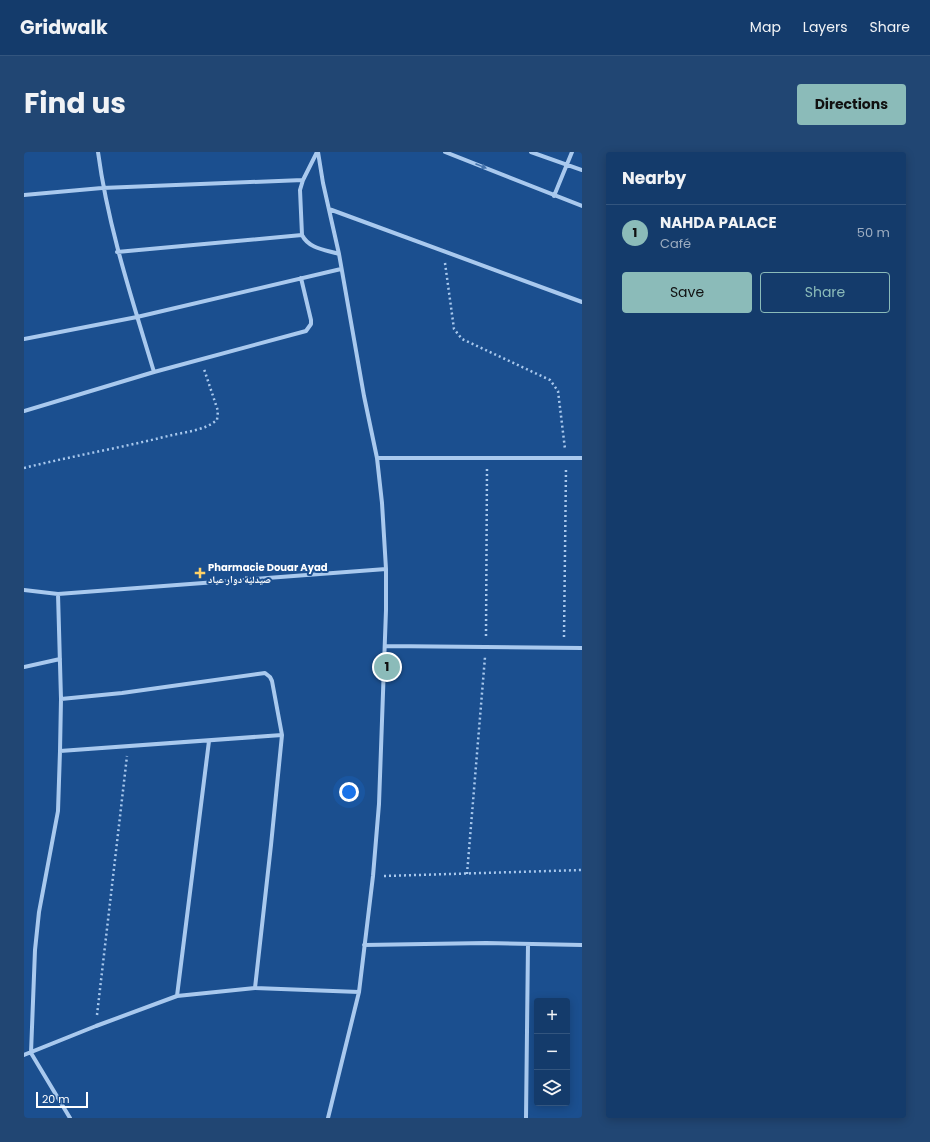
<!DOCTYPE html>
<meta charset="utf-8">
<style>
body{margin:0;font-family:Poppins,"Noto Naskh Arabic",sans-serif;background:#214673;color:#f1f3f6}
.controls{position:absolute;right:12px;bottom:12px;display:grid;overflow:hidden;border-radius:4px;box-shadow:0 2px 10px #0003}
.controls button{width:36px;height:36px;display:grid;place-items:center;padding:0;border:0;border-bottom:1px solid #33557e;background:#143b6b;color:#f1f3f6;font:20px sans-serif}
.scale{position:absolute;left:12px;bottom:10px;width:52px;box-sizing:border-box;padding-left:4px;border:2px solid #fff;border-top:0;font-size:11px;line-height:14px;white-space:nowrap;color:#fff;-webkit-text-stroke:3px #1b4f8f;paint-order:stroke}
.you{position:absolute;left:325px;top:640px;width:14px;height:14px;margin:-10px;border:3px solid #fff;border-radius:50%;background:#1a73e8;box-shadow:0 0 0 6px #1a73e833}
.badge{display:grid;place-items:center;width:26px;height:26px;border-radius:50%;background:#8bbbb9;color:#111;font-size:13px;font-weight:700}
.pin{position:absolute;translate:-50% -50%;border:2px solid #fff;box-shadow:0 1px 4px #0006}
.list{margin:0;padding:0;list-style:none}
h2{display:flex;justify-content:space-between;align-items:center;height:52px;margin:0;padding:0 16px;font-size:17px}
h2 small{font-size:13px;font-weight:400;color:#9dadc1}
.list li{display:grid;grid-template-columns:26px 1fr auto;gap:12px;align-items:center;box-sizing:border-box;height:56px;padding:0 16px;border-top:1px solid #33557e}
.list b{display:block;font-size:15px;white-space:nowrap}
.list p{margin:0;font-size:13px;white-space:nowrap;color:#9dadc1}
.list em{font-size:13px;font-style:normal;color:#9dadc1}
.actions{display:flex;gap:8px;padding:12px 16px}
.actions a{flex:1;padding:9px 0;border:1px solid #8bbbb9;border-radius:4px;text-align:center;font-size:14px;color:#8bbbb9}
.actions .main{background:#8bbbb9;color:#111}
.icon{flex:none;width:22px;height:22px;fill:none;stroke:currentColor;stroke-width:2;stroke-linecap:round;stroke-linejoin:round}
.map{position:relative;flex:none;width:558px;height:966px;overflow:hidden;border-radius:4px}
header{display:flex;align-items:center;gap:24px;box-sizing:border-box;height:56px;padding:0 20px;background:#143b6b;border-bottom:1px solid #33557e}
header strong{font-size:19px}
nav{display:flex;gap:22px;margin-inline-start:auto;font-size:14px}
.intro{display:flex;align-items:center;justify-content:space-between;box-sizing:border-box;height:96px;padding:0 24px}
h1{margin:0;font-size:28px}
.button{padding:10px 18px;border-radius:4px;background:#8bbbb9;color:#111;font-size:14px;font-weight:700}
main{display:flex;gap:24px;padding:0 24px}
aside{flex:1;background:#143b6b;border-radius:4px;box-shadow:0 2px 10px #0003}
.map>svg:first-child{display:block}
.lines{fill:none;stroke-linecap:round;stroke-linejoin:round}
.path{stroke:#a9c9ee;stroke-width:2.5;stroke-dasharray:2 3;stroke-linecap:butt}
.minor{stroke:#a9c9ee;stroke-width:4}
.oneway{fill:#4674ac}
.poi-dot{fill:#ffd166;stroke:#1b4f8f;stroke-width:1.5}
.labels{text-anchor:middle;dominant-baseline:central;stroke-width:4;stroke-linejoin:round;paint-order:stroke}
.poi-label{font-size:10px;font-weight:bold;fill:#fff;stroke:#1b4f8f;text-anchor:start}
</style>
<header>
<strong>Gridwalk</strong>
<nav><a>Map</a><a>Layers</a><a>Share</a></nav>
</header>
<div class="intro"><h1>Find us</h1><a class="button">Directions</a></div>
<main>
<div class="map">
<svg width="558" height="966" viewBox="0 0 558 966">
<rect width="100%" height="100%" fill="#1b4f8f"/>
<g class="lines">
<path class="path" d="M421 111 430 177 438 187 526 228 534 239 541 297
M0 316C48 304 96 296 144 284 160 280 180 279 193 268L194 259 180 217
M462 484 463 315
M540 485 542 316
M443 722 461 505
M360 724 558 718
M73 863 103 604"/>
<path class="minor" d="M74 0C84 75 108 147 130 220
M293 0 279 28 276 38 278 83C285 97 302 98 315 102
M294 0 299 31 315 102 340 244 353 306 358 351 362 417V458L355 652 349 724 335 840 304 966
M421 0 558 54
M507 0 558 18
M0 43 78 36 279 28
M530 44 548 0
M305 57 558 150
M93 100 278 83
M0 187 113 165 317 117
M0 259 130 220 282 179 287 172V168L277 126
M353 306H558
M0 438 34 442 37 547 36 599 34 659 15 760 11 798 7 901 46 966
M34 442 362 417
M361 494 558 496
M0 515 36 507
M37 547 98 541 241 521 246 525 248 529 258 583 247 693 231 836
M36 599 258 583
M340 793 462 791 558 793
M153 844 185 589
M0 903 72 874 153 844 231 836 335 840
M502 966 504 792"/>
</g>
<defs><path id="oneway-solid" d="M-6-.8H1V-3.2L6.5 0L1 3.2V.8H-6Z"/></defs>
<use class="oneway" href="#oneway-solid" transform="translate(457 14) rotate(22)"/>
<path class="poi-dot" d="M174 415h4v4h4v4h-4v4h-4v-4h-4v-4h4z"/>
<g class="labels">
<g class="poi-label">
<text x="184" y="415">Pharmacie Douar Ayad<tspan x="184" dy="12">صيدلية دوار عياد</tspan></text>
</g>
</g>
</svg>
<div class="controls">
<button>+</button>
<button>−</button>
<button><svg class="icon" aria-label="layers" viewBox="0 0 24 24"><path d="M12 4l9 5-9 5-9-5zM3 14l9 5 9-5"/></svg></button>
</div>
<div class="scale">20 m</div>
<div class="you"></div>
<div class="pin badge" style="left:363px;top:515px">1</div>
</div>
<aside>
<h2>Nearby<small></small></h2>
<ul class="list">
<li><span class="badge">1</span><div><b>NAHDA PALACE</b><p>Café</p></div><em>50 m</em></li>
</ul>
<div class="actions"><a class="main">Save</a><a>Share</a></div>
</aside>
</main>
